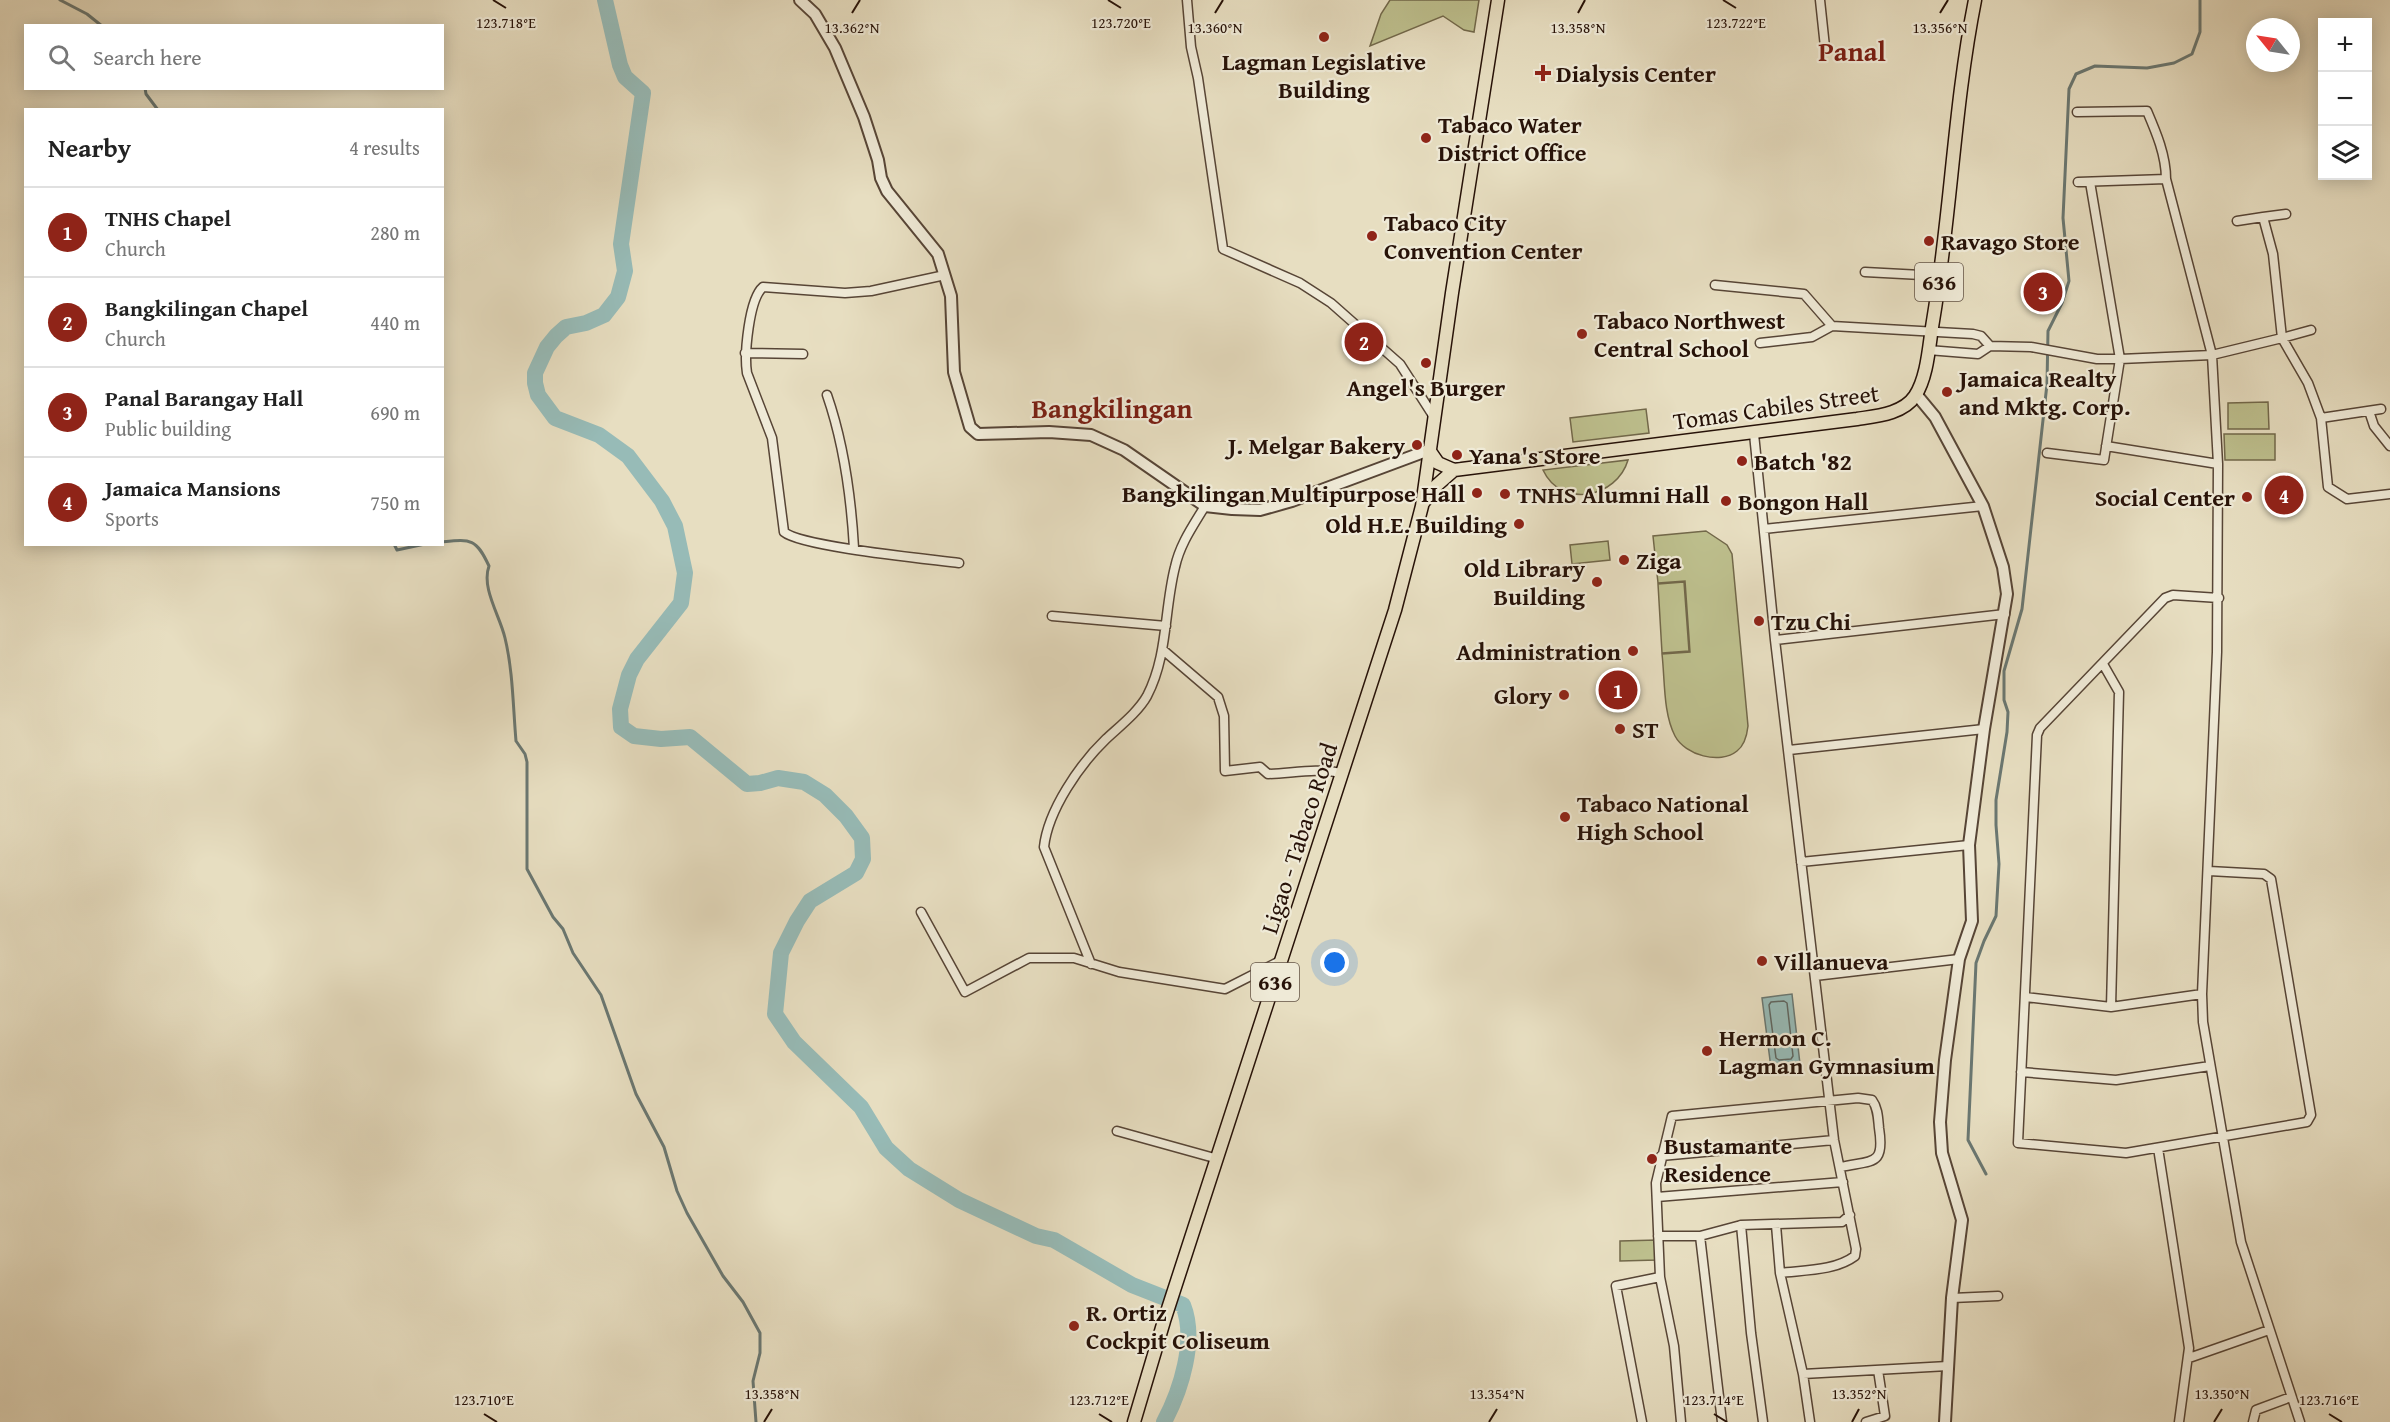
<!DOCTYPE html>
<meta charset="utf-8">
<style>
body{margin:0;font-family:"Gentium Book Plus",serif;background:#f2f2f2;color:#222}
.controls{position:absolute;right:18px;top:18px;display:grid;overflow:hidden;border-radius:0px;box-shadow:0 3px 15px #0003}
.controls button{width:54px;height:54px;display:grid;place-items:center;padding:0;border:0;border-bottom:2px solid #e0e0e0;background:#fff;color:#222;font:30px sans-serif}
.compass{position:absolute;left:2246px;top:18px;width:54px;height:54px;border-radius:50%;background:#fff;box-shadow:0 3px 15px #0003;rotate:300deg}
.you{position:absolute;left:1335px;top:963px;width:21px;height:21px;margin:-15px;border:4px solid #fff;border-radius:50%;background:#1a73e8;box-shadow:0 0 0 9px #1a73e833}
.badge{display:grid;place-items:center;width:39px;height:39px;border-radius:50%;background:#8f2418;color:#fff;font-size:20px;font-weight:700}
.pin{position:absolute;translate:-50% -50%;border:3px solid #fff;box-shadow:0 2px 6px #0006}
.list{margin:0;padding:0;list-style:none}
h2{display:flex;justify-content:space-between;align-items:center;height:78px;margin:0;padding:0 24px;font-size:26px}
h2 small{font-size:20px;font-weight:400;color:#767676}
.list li{display:grid;grid-template-columns:39px 1fr auto;gap:18px;align-items:center;box-sizing:border-box;height:90px;padding:0 24px;border-top:2px solid #e0e0e0}
.list b{display:block;font-size:22px;white-space:nowrap}
.list p{margin:0;font-size:20px;white-space:nowrap;color:#767676}
.list em{font-size:20px;font-style:normal;color:#767676}
.icon{flex:none;width:33px;height:33px;fill:none;stroke:currentColor;stroke-width:2;stroke-linecap:round;stroke-linejoin:round}
.map{position:relative;flex:none;width:2390px;height:1422px;overflow:hidden}
.search{position:absolute;background:#fff;box-shadow:0 3px 15px #0003;left:24px;top:24px;width:420px;height:66px;display:flex;align-items:center;gap:15px;box-sizing:border-box;padding:0 21px;border-radius:0px;color:#767676;font-size:22px}
.panel{position:absolute;background:#fff;box-shadow:0 3px 15px #0003;left:24px;top:108px;width:420px;height:438px;border-radius:0px}
.map>svg:first-child{display:block}
.green{fill:#bdbf8d;stroke:#72684a;stroke-width:1.5}
.water{fill:#97bbb7;stroke:#6a7771;stroke-width:1.5}
.lines{fill:none;stroke-linecap:round;stroke-linejoin:round}
.shore{stroke:#5f6660;stroke-width:1.5}
.stream{stroke:#6a7771;stroke-width:3}
.river{stroke:#97bbb7;stroke-width:16}
.minor-casing{stroke:#574536;stroke-width:11}
.tertiary-casing{stroke:#574536;stroke-width:14}
.primary-casing{stroke:#271208;stroke-width:15}
.minor{stroke:#efead7;stroke-width:8}
.tertiary{stroke:#efead7;stroke-width:10}
.primary{stroke:#e7dec1;stroke-width:12}
.ticks{fill:none;stroke:#271208;stroke-width:2}
.poi-dot{fill:#8f2418;stroke:#efead7;stroke-width:2}
.labels{text-anchor:middle;dominant-baseline:central;stroke-width:4.5;stroke-linejoin:round;paint-order:stroke}
.shield{fill:#efead7;stroke:#635346;stroke-width:1.5}
.shield-label{font-size:22px;font-weight:bold;fill:#271208}
.poi-label{font-size:24px;font-weight:bold;fill:#271208;stroke:#efead7;text-anchor:start}
.street-label{font-size:24px;fill:#271208;stroke:#efead7}
.quarter-label{font-size:27px;font-weight:bold;fill:#7a1f14;stroke:#efead7}
.ticks-label{font-size:15px;text-anchor:middle;fill:#271208;stroke:#efead7;stroke-width:4.5;stroke-linejoin:round;paint-order:stroke}
</style>
<div class="map">
<svg width="2390" height="1422" viewBox="0 0 2390 1422">
<rect width="100%" height="100%" fill="#e7dec1"/>
<filter id="stains"><feTurbulence type="fractalNoise" baseFrequency=".00333" numOctaves="4"/><feColorMatrix values="0 0 0 0 .2 0 0 0 0 .09 0 0 0 0 .02 0 0 0 .5 -.17"/></filter>
<radialGradient id="worn" r=".72"><stop offset=".6" stop-color="#630" stop-opacity="0"/><stop offset="1" stop-color="#630" stop-opacity=".3"/></radialGradient>
<path class="green" d="M1390 0H1479L1474 32 1464 30 1443 16 1370 46 1381 14Z
M2268 402 2269 429H2228V403Z
M1646 409 1649 433 1573 442 1570 418Z
M2224 434H2275V460H2225Z
M1628 460C1617 498 1561 509 1543 470Z
M1706 531 1727 545 1732 554 1748 726C1747 735 1745 745 1737 751 1720 765 1685 755 1675 736 1663 713 1665 680 1662 654L1690 652 1685 581 1658 583 1653 536Z
M1608 541 1610 560 1572 564 1570 545Z
M1684 582 1689 651 1662 653 1658 584Z
M1657 1240V1260L1620 1261V1241Z"/>
<path class="water" d="M2281 480C2291 484 2292 494 2290 504L2285 510H2281L2275 504 2278 496 2275 486Z
M1792 994 1800 1064 1771 1068 1762 998Z"/>
<g class="lines">
<path class="shore" d="M1784 1001 1787 1003 1793 1056 1791 1059 1779 1060 1776 1058 1769 1005 1771 1002Z"/>
<path class="stream" d="M60 0 87 14 102 26
M145 88 146 94 158 110
M442 542C471 539 476 538 489 566 481 588 500 616 505 638 513 671 513 707 516 741L525 754 527 762V869L553 917 563 929 573 953 601 995 636 1094 664 1147 677 1191 687 1213 723 1276 743 1302 760 1333V1353L753 1381 756 1422
M394 544 397 550 425 544
M1986 1174 1968 1140 1976 963 1984 941 1996 916 1999 864 1996 825V800L2007 732 2008 712 2004 700V671L2022 609 2047 384 2048 331 2062 303 2069 281 2063 218 2069 89 2076 74 2095 66 2147 68 2174 63 2192 54 2200 32V0"/>
<path class="river" d="M605 0 620 65 625 77 643 93 621 244 625 271 618 297 604 315 586 323 566 327 556 336 547 347 535 373V383L538 395 555 418 599 435 628 456 662 501 675 526 685 573 681 603 637 659 629 675 620 709 621 727 634 736 661 739 690 737 747 784 760 783 778 778 804 782 825 795 846 816 862 838 863 859 856 873 810 901 797 921 781 953 775 1014 794 1042 861 1107 886 1148 909 1169 959 1200 1036 1236 1054 1240 1132 1285 1183 1305C1197 1340 1181 1390 1164 1422"/>
<defs>
<path id="minor" d="M1187 0 1191 47 1198 78 1223 249 1300 283 1331 303 1400 364 1434 417
M1820 0 1825 47
M2077 112 2147 111C2156 132 2166 155 2166 179L2212 355 2218 464 2217 652 2202 994 2203 1022 2241 1242 2300 1422
M2078 182 2166 179
M2237 221 2263 217
M1865 272 1940 276
M945 275 871 291 845 293 763 287C749 299 744 354 747 373L772 438 784 532C802 547 929 559 959 563
M1715 285 1804 294 1832 326
M2311 330 2282 338 2308 383 2321 418 2381 409
M1760 343 1812 337 1832 326 1973 334 1981 336 1990 346
M1928 350 1978 354 1990 346 2031 347 2097 359H2120L2212 355 2282 338 2273 254 2263 217 2286 214
M745 353 803 354
M827 395C844 444 851 496 854 548
M2369 411 2374 426 2390 446
M2321 418 2328 487 2347 499 2390 494
M1754 434 1775 640 1834 1140 1856 1249 1855 1256C1835 1271 1804 1270 1780 1273
M2106 446 2218 464
M2047 453 2104 460 2120 359 2090 182
M1764 529 1983 506
M1052 616 1166 626
M1775 640 2005 614
M1163 650 1218 697 1224 716 1225 771 1260 767 1268 774C1294 773 1316 768 1342 773
M2103 664 2119 692 2111 1007
M1789 750 1984 729
M1801 862 1969 845
M2209 871 2264 874 2271 879 2311 1115 2307 1122 2126 1153 2018 1143 2037 735 2040 728 2165 598 2173 595 2219 598
M921 912 965 992 1029 958H1074L1119 972 1225 989 1282 960
M1091 964 1044 847C1048 810 1080 764 1106 739 1120 726 1138 712 1147 696 1168 656 1164 610 1175 567 1180 544 1193 526 1205 506
M1815 976 1959 959
M2025 997 2111 1007 2202 994
M2021 1072 2116 1080 2210 1066
M1117 1131 1218 1159
M2158 1148 2189 1348 2179 1422
M1661 1156 1834 1140
M1657 1197 1843 1182
M1741 1225 1751 1333 1763 1422
M1776 1225 1780 1273 1803 1374 1810 1422
M1658 1236H1700L1741 1225 1842 1222 1850 1215
M1700 1236 1722 1422
M1952 1298 1998 1296
M2189 1358 2269 1330
M1803 1374 1948 1366
M1642 1422 1616 1286 1660 1277
M1681 1422 1674 1346 1660 1277 1656 1183 1672 1116 1858 1098 1872 1100C1878 1108 1878 1118 1879 1128 1885 1166 1873 1160 1841 1167
M1866 1422 1885 1416 1878 1370
M2253 1422 2256 1410 2291 1397"/>
<path id="tertiary" d="M800 0 815 14 835 48 864 117 878 160 881 178 887 191 938 254 951 296 954 372 970 427 978 434 1049 432 1091 435 1124 450 1205 506 1232 509 1260 510 1292 501 1429 450
M1916 394 1935 417 1983 506 2003 567 2007 594 1984 729 1969 845 1972 921 1959 959 1945 1060 1940 1122 1942 1153 1962 1220 1952 1298 1945 1422"/>
<path id="primary" d="M1429 450 1438 463 1454 470
M1423 503 1437 485 1454 470 1857 419C1876 416 1903 414 1915 396 1928 376 1929 344 1933 321 1951 214 1954 106 1975 0
M1134 1422 1164 1321 1395 610 1422 506 1452 293 1498 0"/>
</defs>
<use href="#minor" class="minor-casing"/>
<use href="#tertiary" class="tertiary-casing"/>
<use href="#primary" class="primary-casing"/>
<use href="#minor" class="minor"/>
<use href="#tertiary" class="tertiary"/>
<use href="#primary" class="primary"/>
</g>
<path class="ticks" d="M493 0 506 8M1108 0 1121 8M1723 0 1736 8M852 13 860 0M1215 13 1223 0M1578 13 1585 0M1940 13 1948 0M484 1414 497 1422M1099 1414 1112 1422M1714 1414 1727 1422M2329 1414 2342 1422M764 1422 772 1409M1489 1422 1497 1409M1852 1422 1859 1409M2214 1422 2222 1409"/>
<g class="poi-dot">
<circle cx="1324" cy="37" r="6"/>
<path d="M1540 64h6v6h6v6h-6v6h-6v-6h-6v-6h6z"/>
<circle cx="1426" cy="138" r="6"/>
<circle cx="1372" cy="236" r="6"/>
<circle cx="1929" cy="241" r="6"/>
<circle cx="1582" cy="334" r="6"/>
<circle cx="1426" cy="363" r="6"/>
<circle cx="1947" cy="392" r="6"/>
<circle cx="1417" cy="445" r="6"/>
<circle cx="1457" cy="455" r="6"/>
<circle cx="1742" cy="461" r="6"/>
<circle cx="1477" cy="493" r="6"/>
<circle cx="1505" cy="494" r="6"/>
<circle cx="2247" cy="497" r="6"/>
<circle cx="1726" cy="501" r="6"/>
<circle cx="1519" cy="524" r="6"/>
<circle cx="1624" cy="560" r="6"/>
<circle cx="1597" cy="582" r="6"/>
<circle cx="1759" cy="621" r="6"/>
<circle cx="1633" cy="651" r="6"/>
<circle cx="1564" cy="695" r="6"/>
<circle cx="1620" cy="729" r="6"/>
<circle cx="1565" cy="817" r="6"/>
<circle cx="1762" cy="961" r="6"/>
<circle cx="1707" cy="1051" r="6"/>
<circle cx="1652" cy="1159" r="6"/>
<circle cx="1074" cy="1326" r="6"/>
</g>
<g class="labels">
<g class="shield">
<rect x="1915" y="263" width="48" height="38" rx="4.5"/>
<rect x="1251" y="963" width="48" height="38" rx="4.5"/>
</g>
<g class="shield-label">
<text x="1939" y="282">636</text>
<text x="1275" y="982">636</text>
</g>
<g class="poi-label">
<text x="1324" y="61" text-anchor="middle">Lagman Legislative<tspan x="1324" dy="28">Building</tspan></text>
<text x="1556" y="73">Dialysis Center</text>
<text x="1438" y="124">Tabaco Water<tspan x="1438" dy="28">District Office</tspan></text>
<text x="1384" y="222">Tabaco City<tspan x="1384" dy="28">Convention Center</tspan></text>
<text x="1941" y="241">Ravago Store</text>
<text x="1594" y="320">Tabaco Northwest<tspan x="1594" dy="28">Central School</tspan></text>
<text x="1959" y="378">Jamaica Realty<tspan x="1959" dy="28">and Mktg. Corp.</tspan></text>
<text x="1426" y="387" text-anchor="middle">Angel's Burger</text>
<text x="1405" y="445" text-anchor="end">J. Melgar Bakery</text>
<text x="1469" y="455">Yana's Store</text>
<text x="1754" y="461">Batch '82</text>
<text x="1465" y="493" text-anchor="end">Bangkilingan Multipurpose Hall</text>
<text x="1517" y="494">TNHS Alumni Hall</text>
<text x="2235" y="497" text-anchor="end">Social Center</text>
<text x="1738" y="501">Bongon Hall</text>
<text x="1507" y="524" text-anchor="end">Old H.E. Building</text>
<text x="1636" y="560">Ziga</text>
<text x="1585" y="568" text-anchor="end">Old Library<tspan x="1585" dy="28">Building</tspan></text>
<text x="1771" y="621">Tzu Chi</text>
<text x="1621" y="651" text-anchor="end">Administration</text>
<text x="1552" y="695" text-anchor="end">Glory</text>
<text x="1632" y="729">ST</text>
<text x="1577" y="803">Tabaco National<tspan x="1577" dy="28">High School</tspan></text>
<text x="1774" y="961">Villanueva</text>
<text x="1719" y="1037">Hermon C.<tspan x="1719" dy="28">Lagman Gymnasium</tspan></text>
<text x="1664" y="1145">Bustamante<tspan x="1664" dy="28">Residence</tspan></text>
<text x="1086" y="1312">R. Ortiz<tspan x="1086" dy="28">Cockpit Coliseum</tspan></text>
</g>
<g class="street-label">
<text transform="translate(1776 407) rotate(-8)">Tomas Cabiles Street</text>
<text transform="translate(1299 838) rotate(-72)">Ligao - Tabaco Road</text>
</g>
<g class="quarter-label">
<text x="1852" y="51">Panal</text>
<text x="1112" y="408">Bangkilingan</text>
</g>
</g>
<g class="ticks-label">
<text x="506" y="28">123.718°E</text>
<text x="1736" y="28">123.722°E</text>
<text x="1121" y="28">123.720°E</text>
<text x="852" y="33">13.362°N</text>
<text x="1215" y="33">13.360°N</text>
<text x="1940" y="33">13.356°N</text>
<text x="1578" y="33">13.358°N</text>
<text x="772" y="1399">13.358°N</text>
<text x="1497" y="1399">13.354°N</text>
<text x="1859" y="1399">13.352°N</text>
<text x="2222" y="1399">13.350°N</text>
<text x="484" y="1405">123.710°E</text>
<text x="1099" y="1405">123.712°E</text>
<text x="1714" y="1405">123.714°E</text>
<text x="2329" y="1405">123.716°E</text>
</g>
<rect width="100%" height="100%" filter="url(#stains)"/>
<rect width="100%" height="100%" fill="url(#worn)"/>
</svg>
<div class="controls">
<button>+</button>
<button>−</button>
<button><svg class="icon" aria-label="layers" viewBox="0 0 24 24"><path d="M12 4l9 5-9 5-9-5zM3 14l9 5 9-5"/></svg></button>
</div>
<svg class="compass" viewBox="-18 -18 36 36"><path d="M0-13l5 13h-10z" fill="#e53935"/><path d="M0 13l5-13h-10z" fill="#767676"/></svg>
<div class="you"></div>
<div class="pin badge" style="left:1618px;top:690px">1</div>
<div class="pin badge" style="left:1364px;top:342px">2</div>
<div class="pin badge" style="left:2043px;top:292px">3</div>
<div class="pin badge" style="left:2284px;top:495px">4</div>
<div class="search"><svg class="icon" aria-label="search" viewBox="0 0 24 24"><circle cx="10" cy="10" r="6"/><path d="M15 15l6 6"/></svg>Search here</div>
<section class="panel">
<h2>Nearby<small>4 results</small></h2>
<ul class="list">
<li><span class="badge">1</span><div><b>TNHS Chapel</b><p>Church</p></div><em>280 m</em></li>
<li><span class="badge">2</span><div><b>Bangkilingan Chapel</b><p>Church</p></div><em>440 m</em></li>
<li><span class="badge">3</span><div><b>Panal Barangay Hall</b><p>Public building</p></div><em>690 m</em></li>
<li><span class="badge">4</span><div><b>Jamaica Mansions</b><p>Sports</p></div><em>750 m</em></li>
</ul>
</section>
</div>
